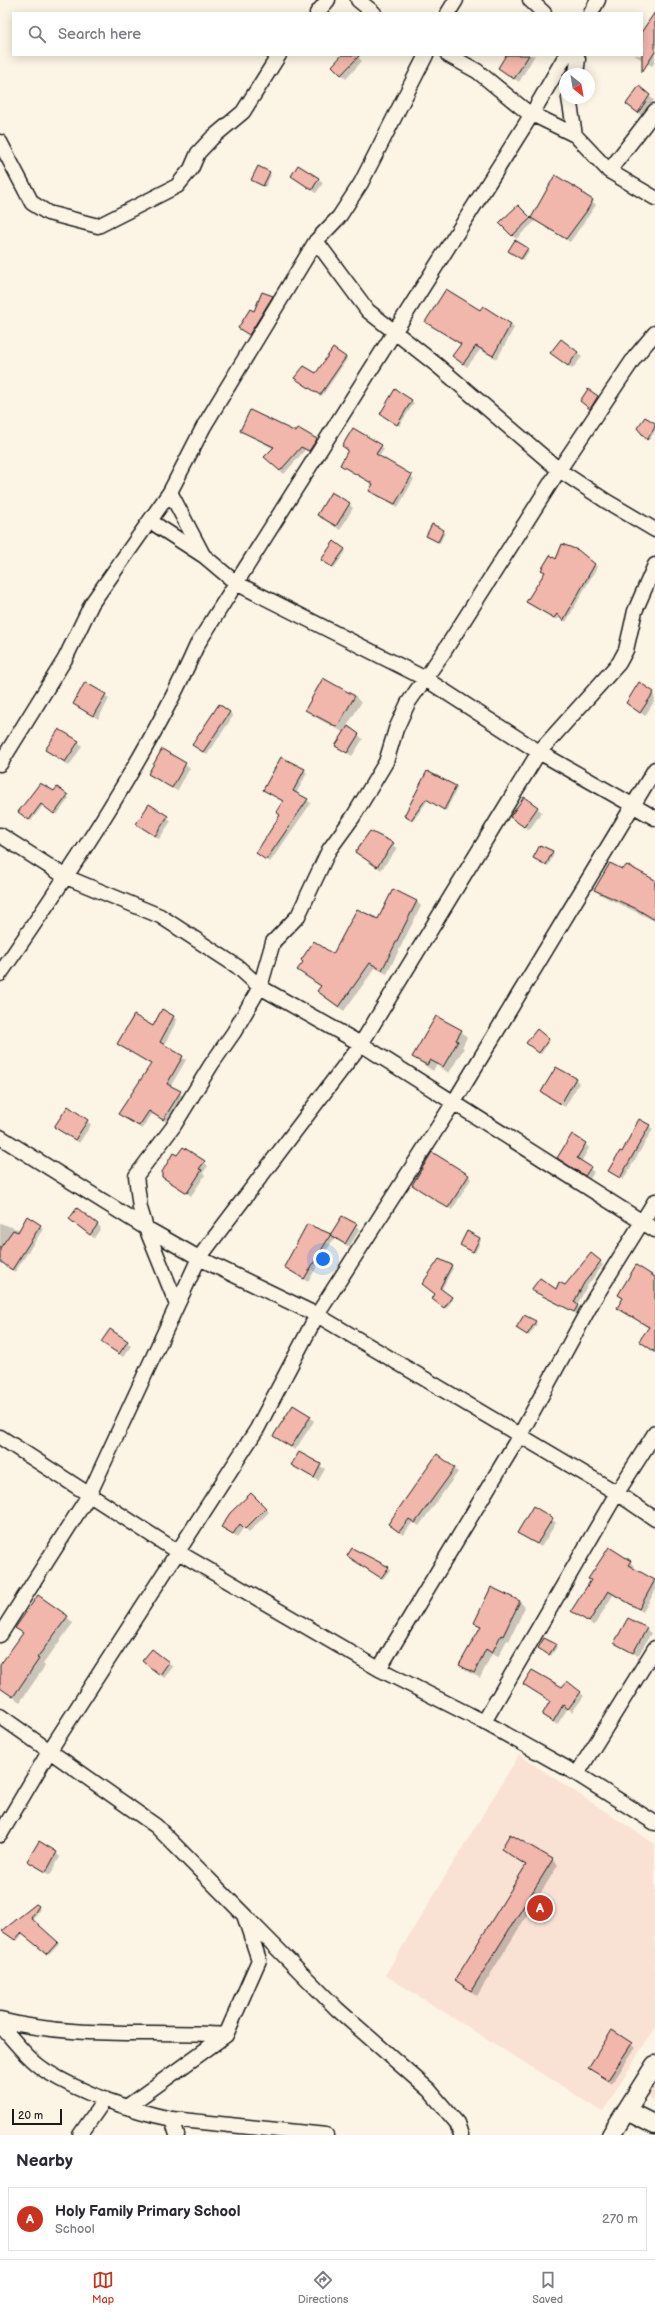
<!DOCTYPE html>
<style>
body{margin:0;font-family:"Balsamiq Sans",sans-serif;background:#f2f2f3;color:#2b2b33}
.compass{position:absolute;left:559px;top:68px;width:36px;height:36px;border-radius:50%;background:#fff;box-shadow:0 2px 10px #0003;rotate:149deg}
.scale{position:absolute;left:12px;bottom:10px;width:50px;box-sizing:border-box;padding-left:4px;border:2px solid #1c1c1c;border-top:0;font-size:11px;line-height:14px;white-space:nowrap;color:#1c1c1c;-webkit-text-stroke:3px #fcf5e5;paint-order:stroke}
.you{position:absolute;left:323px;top:1259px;width:14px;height:14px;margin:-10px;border:3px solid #fff;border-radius:50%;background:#1a73e8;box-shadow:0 0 0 6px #1a73e833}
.badge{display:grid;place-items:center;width:26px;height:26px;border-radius:50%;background:#c8321e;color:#fff;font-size:13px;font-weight:700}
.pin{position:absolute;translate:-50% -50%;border:2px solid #fff;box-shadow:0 1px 4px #0006}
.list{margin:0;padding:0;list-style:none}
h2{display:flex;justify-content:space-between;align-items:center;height:52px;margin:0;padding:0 16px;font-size:17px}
h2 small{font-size:13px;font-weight:400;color:#7c7c81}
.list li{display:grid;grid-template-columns:26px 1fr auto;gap:12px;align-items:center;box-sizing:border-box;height:64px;margin:0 8px 8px;padding:0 8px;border:1px solid #e1e1e2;border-radius:0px}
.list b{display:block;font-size:15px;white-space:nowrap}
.list p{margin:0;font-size:13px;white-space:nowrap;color:#7c7c81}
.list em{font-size:13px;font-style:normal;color:#7c7c81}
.icon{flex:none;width:22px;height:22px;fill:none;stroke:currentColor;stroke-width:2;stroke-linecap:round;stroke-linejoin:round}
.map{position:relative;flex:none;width:655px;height:2135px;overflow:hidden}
.search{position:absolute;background:#fff;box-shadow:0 2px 10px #0003;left:12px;right:12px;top:12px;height:44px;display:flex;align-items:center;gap:10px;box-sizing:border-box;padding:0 14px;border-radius:0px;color:#7c7c81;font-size:15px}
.sheet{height:124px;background:#fff}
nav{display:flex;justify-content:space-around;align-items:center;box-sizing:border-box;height:56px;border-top:1px solid #e1e1e2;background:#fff;font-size:11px;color:#7c7c81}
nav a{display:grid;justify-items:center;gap:2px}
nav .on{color:#c8321e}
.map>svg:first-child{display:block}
.built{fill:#f9e2d4}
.shadow{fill:#0003}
.building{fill:#f1b6ac;stroke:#1c1c1c}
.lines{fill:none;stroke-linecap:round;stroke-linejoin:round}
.minor-casing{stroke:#1c1c1c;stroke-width:17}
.tertiary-casing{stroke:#1c1c1c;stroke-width:21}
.minor{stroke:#fcf5e5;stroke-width:14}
.tertiary{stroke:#fcf5e5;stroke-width:18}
</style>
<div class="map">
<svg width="655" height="2135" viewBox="0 0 655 2135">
<rect width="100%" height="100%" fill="#fcf5e5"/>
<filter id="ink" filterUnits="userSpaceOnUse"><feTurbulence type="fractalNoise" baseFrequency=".025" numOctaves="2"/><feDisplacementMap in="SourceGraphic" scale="8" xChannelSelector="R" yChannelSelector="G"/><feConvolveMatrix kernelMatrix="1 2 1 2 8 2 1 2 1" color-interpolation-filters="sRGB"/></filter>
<g filter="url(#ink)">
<path class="built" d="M519 1755 655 1844V2027L603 2112 385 1975Z
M655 2082V2101L647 2096Z"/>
<path class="shadow" d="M655 24V62L652 66 634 55H642V33Z
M343 55H356L362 61 346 79 333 66Z
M507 55H535L519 82 499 68Z
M639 88 654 100 642 116 627 104Z
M299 166 323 183 316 193 292 176Z
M259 168 271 175 265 187 254 182Z
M555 176 583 192 596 205 570 242 535 221 516 239 501 223 518 206 531 219Z
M527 249 529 251 523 260 511 252Z
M272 297 275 300 253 337 243 331 255 312Z
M481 312 511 324 514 328 497 359 480 350 467 367 453 356 461 345 426 322Z
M561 340 582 357 572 369 552 353Z
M345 357 347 359 322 396 297 380 316 374Z
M588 390 599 399 592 410 583 403Z
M396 391 414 403 399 426 383 415Z
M655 424V431L649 440 639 428Z
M241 431 296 434 316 439 320 443 313 454 305 450 284 474 269 461 274 449Z
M343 446H381L384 449 379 457 414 479 398 507 373 494 370 491 374 485 341 464 348 451Z
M349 504 353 508 340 530 318 515Z
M443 531 445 532 440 543 427 536Z
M344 550 346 551 334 568 324 562Z
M577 551 597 567 566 622 560 616 557 620 529 604 545 572 543 570Z
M324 679 355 696 361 703 347 726 363 739 352 756 337 746 345 733 313 716 307 709Z
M86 684 109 699 98 719 74 703Z
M653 693 655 700 645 716 627 703Z
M229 712 233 716 207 755 193 745Z
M78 742 82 746 69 766 47 750Z
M162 751 190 768 177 791 149 774Z
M304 770 307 773 296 794 311 803 270 862 261 856 281 816 284 802 265 790Z
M427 773 457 788 446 811 428 800 413 821 405 816Z
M58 789 69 798 57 815 43 805 31 821 21 814 55 793Z
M524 798 542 812 529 830 515 820Z
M167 817 171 821 159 839 137 824Z
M371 832 397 848 381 870 357 852Z
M552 852 554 854 548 866 534 858Z
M655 881V921L601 895 595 890Z
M416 901 421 906 387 974 375 968 344 1011 323 996 318 991 321 987 299 970 333 955 378 921Z
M173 1017 177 1020 164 1045 186 1060 170 1087 183 1096 167 1122 152 1114 142 1129 123 1117 152 1064 122 1047Z
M461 1031 467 1037 462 1047 464 1048 449 1073 436 1065 433 1071 413 1057Z
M537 1031 550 1041 541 1054 529 1045Z
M575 1079 579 1083 565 1107 542 1092Z
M87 1121 91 1125 79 1143 55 1126Z
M639 1121 653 1129 623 1180 609 1170 622 1154Z
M585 1144 589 1148 581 1162 594 1172 590 1179 558 1158Z
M177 1157 204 1162 208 1166 203 1173 205 1175 191 1196 163 1176Z
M468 1175 471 1179 452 1210 413 1185Z
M343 1217 360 1229 349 1247 334 1238 308 1282 285 1267 331 1236Z
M0 1223 20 1230 40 1226 43 1229 15 1272 0 1261Z
M74 1223 97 1224 101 1228 94 1238Z
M480 1239 481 1240 475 1253 462 1245Z
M591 1254 603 1265 587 1286 577 1305 580 1309 577 1314 533 1290H556L565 1286Z
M451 1266 453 1268 441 1291 453 1299 446 1309 433 1299Z
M655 1280V1353L641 1341 650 1329 618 1308 623 1299 619 1295Z
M535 1322 537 1324 529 1336 517 1328Z
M102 1342H127L131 1346 123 1357Z
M310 1417 314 1421 295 1450 274 1436Z
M299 1453 325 1469 318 1481 292 1465Z
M454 1469 458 1472 419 1526 413 1522 403 1535 393 1528Z
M251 1494 269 1512 249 1532 244 1527 237 1537 223 1526Z
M552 1519 556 1523 541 1547 518 1532Z
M350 1558 388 1568 390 1570 383 1579Z
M630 1562 634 1566 633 1568 655 1581V1591L643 1612 613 1595 594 1626 572 1611Z
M520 1602 525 1607 509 1641 507 1640 498 1657 492 1654 480 1678 466 1671 461 1665 481 1628 475 1622Z
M67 1617 73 1623 43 1664 45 1666 20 1702 0 1688V1667L23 1634 16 1627Z
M629 1619 651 1633 638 1656 616 1642Z
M555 1645 557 1647 551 1656 539 1648Z
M152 1650 173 1667 164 1678 143 1661Z
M524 1684 562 1688 580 1693 584 1696 572 1712 568 1708 557 1725 543 1715 551 1702Z
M502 1849 552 1860 558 1865 477 1996 456 1980 526 1866Z
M56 1853 60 1857 50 1875 28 1861Z
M36 1905 40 1909 32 1921 59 1944 49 1955 23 1934 17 1941 5 1933Z
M631 2044 635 2048 612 2084 589 2068Z"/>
<path class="building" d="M655 12V52L642 72V31Z
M342 55H360L341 75 332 66Z
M506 55H529L514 79 498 68Z
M639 86 650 95 638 113 626 104Z
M298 165 319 178 312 190 291 176Z
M258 166 270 172 263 186 251 180Z
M555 175 583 192 582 193 593 200 586 212 566 239 531 218 512 236 499 223 518 205 531 218Z
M515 240 528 248 521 259 508 251Z
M446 289 480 310 483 306 511 324 493 356 476 346 463 364 452 356 461 344 425 322Z
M262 292 273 296 249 335 238 328 250 309 254 311Z
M561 339 578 352 568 366 550 353Z
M333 348 346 357 320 395 294 378 304 366 316 373Z
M395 389 412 400 397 425 380 414Z
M588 389 598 396 590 409 580 401Z
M250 410 296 432 298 428 317 439 309 451 301 447 280 471 264 457 274 447 240 431Z
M645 417 655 423V427L647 440 637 428Z
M353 428 382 445 376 454 412 475 395 504 369 491 373 484 340 465 348 450 342 446Z
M331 492 350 503 336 526 317 515Z
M432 524 444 530 438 542 426 536Z
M334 541 345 549 332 567 321 560Z
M562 544 578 550 595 564 563 621 557 614 554 618 526 602 545 572 541 570 550 555 556 559Z
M323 678 355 696 337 727 305 710Z
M85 682 106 694 93 716 73 704Z
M639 682 654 692 640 713 626 703Z
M219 704 230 712 203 752 192 745Z
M348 726 359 734 347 753 335 746Z
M59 729 79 741 65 762 45 750Z
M162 749 186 763 172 788 148 774Z
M281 757 305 769 293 791 308 799 266 860 256 853 280 815 276 812 283 801 263 790Z
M427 771 456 786 444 810 426 799 411 820 404 816Z
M40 783 54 791 57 787 68 795 54 814 41 804 29 820 18 812Z
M524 797 538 807 524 827 510 817Z
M149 804 168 816 155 836 136 824Z
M370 831 394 843 377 867 355 852Z
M540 845 553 851 546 865 533 858Z
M610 863 622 869 627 865 655 880V920L637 909 594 890Z
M393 889 417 901 382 970 370 963 339 1007 317 991 321 986 297 970 303 962 301 960 314 941 333 954 357 909 378 919Z
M162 1009 174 1016 160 1042 183 1056 167 1084 181 1091 163 1120 149 1111 139 1126 118 1114 151 1064 117 1044 134 1015 153 1026Z
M436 1016 462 1030 456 1040 458 1041 443 1067 430 1060 427 1065 412 1057Z
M537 1029 549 1039 539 1053 526 1043Z
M556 1067 576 1078 561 1104 541 1092Z
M68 1106 88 1120 75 1140 54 1127Z
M639 1119 650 1125 620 1178 608 1171 620 1151 622 1152Z
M572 1134 586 1143 577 1158 591 1167 585 1176 557 1158Z
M183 1147 205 1161 199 1169 202 1170 187 1193 162 1177V1172L173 1153 177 1155Z
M432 1152 469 1175 448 1208 412 1185Z
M77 1208 98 1224 90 1235 69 1219Z
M27 1216 41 1225 12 1270 0 1261V1248L13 1230 18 1232Z
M342 1216 357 1224 345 1244 330 1235Z
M307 1224 331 1234 304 1279 284 1267Z
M467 1231 480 1238 473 1252 460 1245Z
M591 1253 601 1261 584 1283 574 1302 578 1305 574 1312 531 1290 540 1278 556 1289 559 1282 565 1285Z
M439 1259 452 1265 440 1288 452 1297 444 1308 432 1299 435 1294 422 1284Z
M636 1265 655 1277V1352L639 1341 649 1327 617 1308 623 1298 618 1295Z
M524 1315 536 1321 527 1335 516 1328Z
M110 1329 128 1341 119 1354 101 1342Z
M293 1405 311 1416 291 1447 273 1436Z
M299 1452 321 1464 314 1478 291 1465Z
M437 1454 455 1468 415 1523 409 1519 399 1532 388 1524Z
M251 1493 266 1508 245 1529 240 1524 233 1534 221 1527 230 1513Z
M533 1506 553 1518 537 1544 517 1533Z
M609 1547 631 1561 628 1565 655 1580 639 1609 608 1591 589 1622 571 1611 591 1580 588 1579Z
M352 1548 389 1567 381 1578 347 1556Z
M491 1587 520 1601 503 1636 501 1635 492 1653 486 1649 474 1673 459 1665 481 1626 474 1623Z
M38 1595 68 1616 37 1658 39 1659 13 1697 0 1688V1665L23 1633 15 1628Z
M628 1618 647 1628 633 1653 614 1643Z
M544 1638 556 1644 549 1655 538 1648Z
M152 1649 169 1662 160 1675 142 1661Z
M532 1670 562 1687 567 1681 581 1692 568 1709 563 1705 553 1722 542 1715 550 1701 523 1684Z
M510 1834 553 1859 471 1991 455 1980 526 1865 501 1849Z
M39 1841 57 1852 46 1872 27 1861Z
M36 1904 39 1906 31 1918 58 1942 47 1954 21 1933 15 1940 2 1931Z
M612 2030 632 2043 608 2080 588 2068Z"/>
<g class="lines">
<defs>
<path id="minor" d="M358 0 374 13
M530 0 544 13
M317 13 328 0
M448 13 456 0
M591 13 598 0
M448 55 477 71 526 111 575 135 609 171 655 198
M576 74 578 59 576 55
M569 98 575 135
M0 142 32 203 48 213 98 226 177 186 191 169 198 153 212 138 243 112 279 55
M609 171 655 111
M316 241 368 311 438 366 559 470 606 501 655 530
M170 492 203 555
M150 521 204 556 236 583 424 678 539 752 655 818
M0 764 65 659 92 603 170 492 204 426 316 241 339 217 361 183 426 55
M0 835 66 877 160 916 238 967 260 987 361 1044 655 1230
M0 974C71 870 146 761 197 645L532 114 566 55
M0 1137 146 1228 199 1258 317 1315 617 1493 655 1519
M177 1305 146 1228 140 1208 136 1176 173 1127 211 1065 234 1032 260 987 273 942 298 916 329 850 353 817 386 762 396 729 408 703 443 653 559 470 635 357 655 333
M0 1437 178 1552 379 1669 484 1722 577 1774 655 1823
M0 1635 89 1495 199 1258 361 1044 539 752 619 663 626 650 635 611 655 565
M379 1669 520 1435 594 1299 655 1201
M0 1716 156 1826 337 2009 429 2090 457 2123 461 2135
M484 1722 617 1493 655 1433
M577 1774 655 1648
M0 1835 50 1750 257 1429 317 1315 454 1102 655 769
M0 2020C75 2039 150 2030 226 2035L259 1960 245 1918
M0 2025C14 2040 28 2060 46 2071 81 2093 132 2111 172 2119L326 2135
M128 2106 226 2035
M172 2119 177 2135
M80 2135 105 2099"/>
<path id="tertiary" d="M627 2111 655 2125
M611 2135 655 2065"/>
</defs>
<use href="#minor" class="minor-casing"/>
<use href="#tertiary" class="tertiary-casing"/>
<use href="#minor" class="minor"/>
<use href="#tertiary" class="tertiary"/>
</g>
</g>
</svg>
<svg class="compass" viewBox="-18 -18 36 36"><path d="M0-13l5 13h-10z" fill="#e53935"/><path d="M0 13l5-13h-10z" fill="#7c7c81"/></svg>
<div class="scale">20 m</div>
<div class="you"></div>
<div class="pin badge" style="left:540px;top:1908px">A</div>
<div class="search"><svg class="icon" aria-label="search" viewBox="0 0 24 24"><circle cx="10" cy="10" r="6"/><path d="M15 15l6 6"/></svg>Search here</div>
</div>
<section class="sheet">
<h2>Nearby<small></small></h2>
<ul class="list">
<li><span class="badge">A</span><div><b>Holy Family Primary School</b><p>School</p></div><em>270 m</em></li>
</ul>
</section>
<nav>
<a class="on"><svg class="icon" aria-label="map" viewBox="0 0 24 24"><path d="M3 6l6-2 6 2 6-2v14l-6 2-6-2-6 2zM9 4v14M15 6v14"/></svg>Map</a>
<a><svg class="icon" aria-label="directions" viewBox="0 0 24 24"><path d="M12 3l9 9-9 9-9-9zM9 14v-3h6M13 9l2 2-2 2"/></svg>Directions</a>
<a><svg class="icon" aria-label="saved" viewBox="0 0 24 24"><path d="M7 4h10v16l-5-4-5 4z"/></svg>Saved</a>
</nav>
